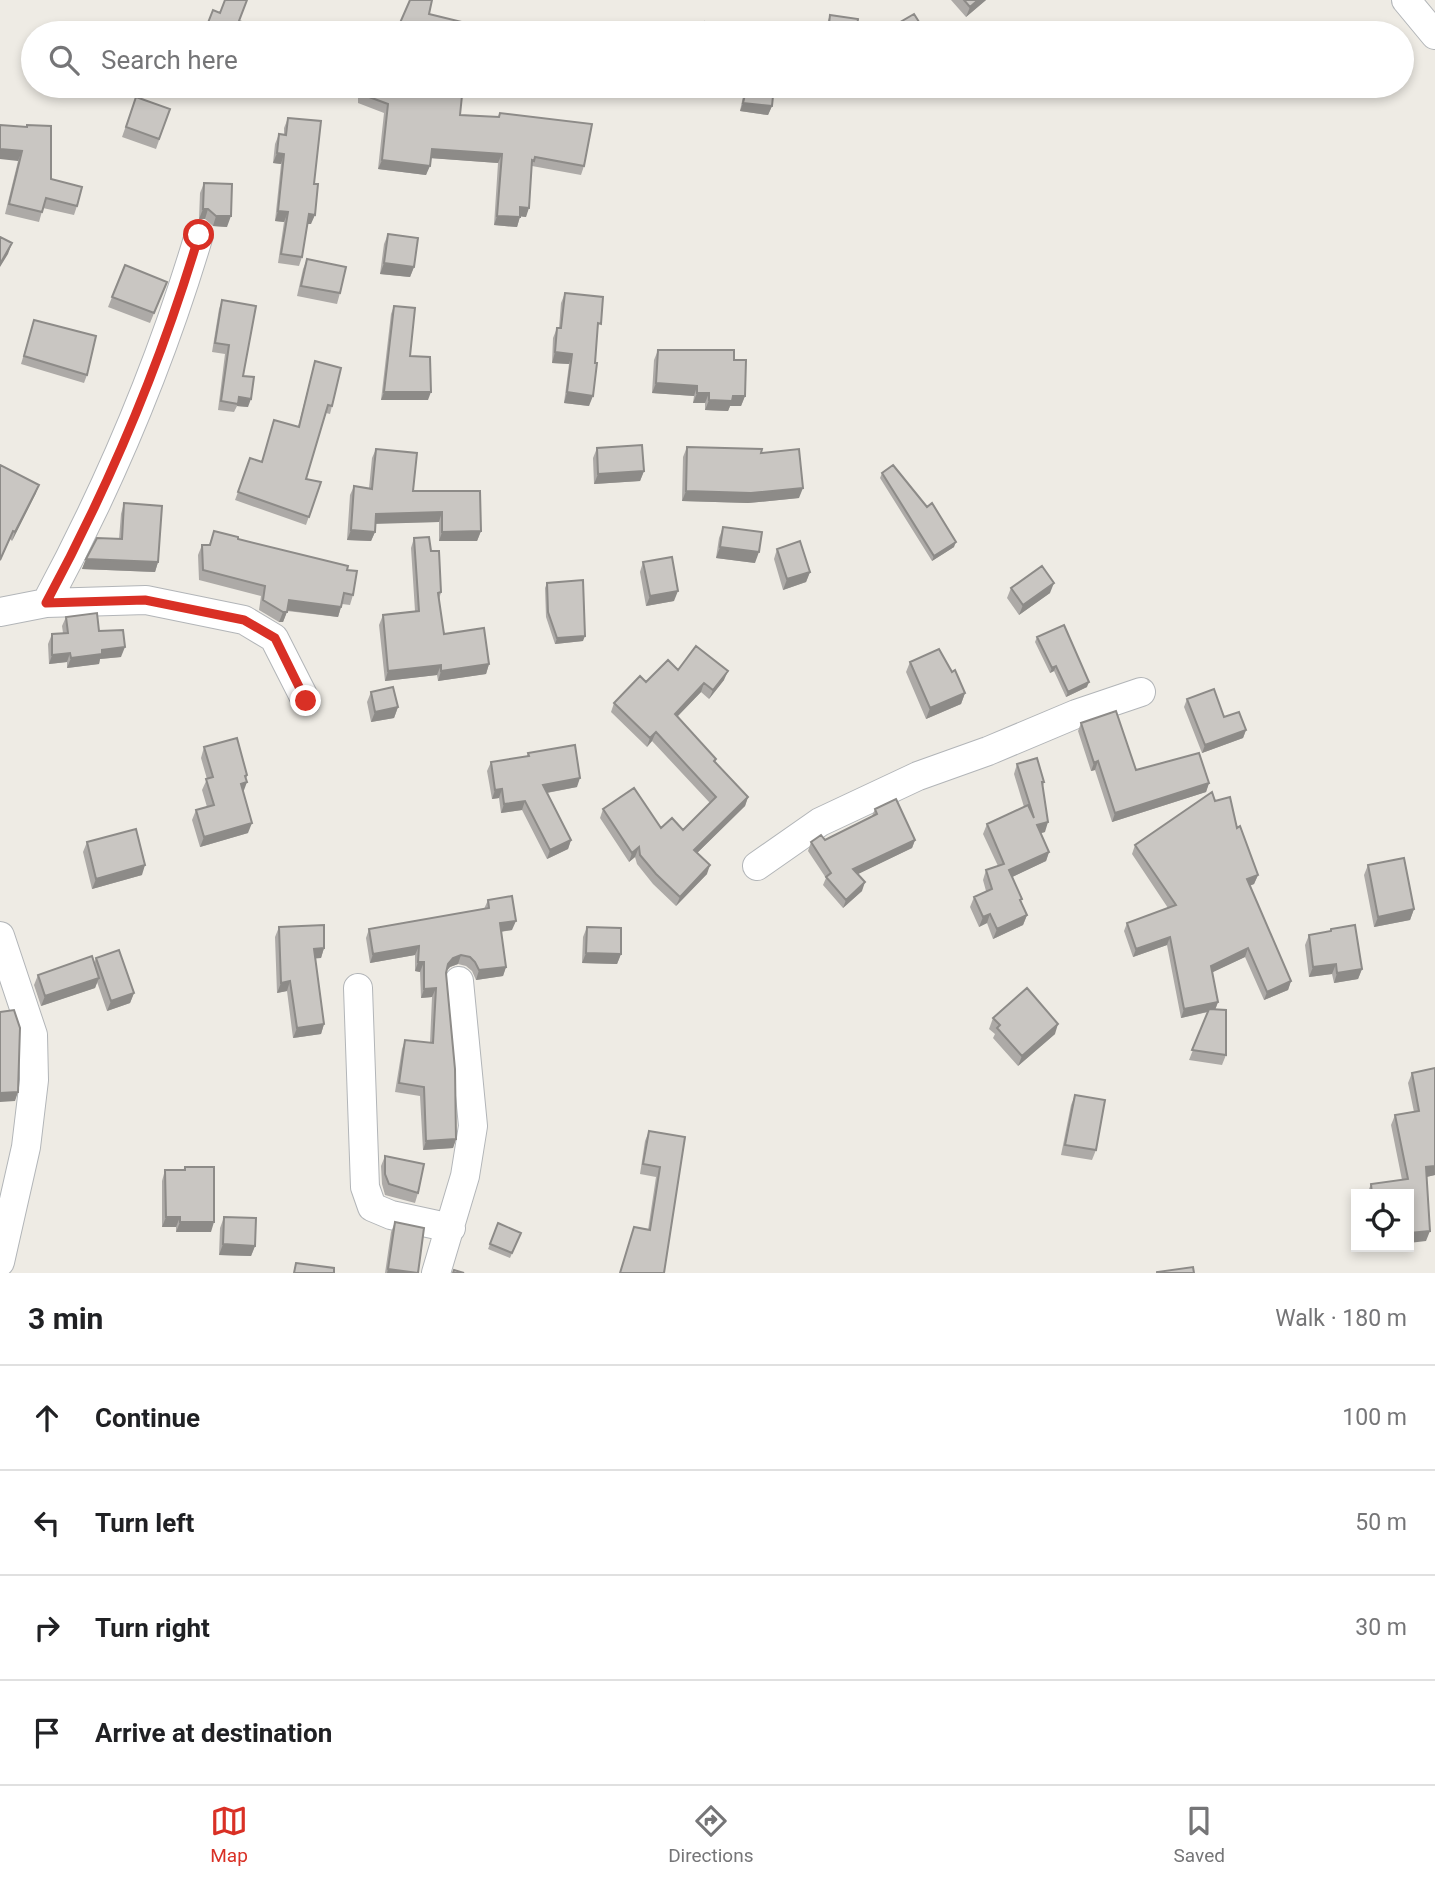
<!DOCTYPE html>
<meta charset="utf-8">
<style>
body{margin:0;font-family:Roboto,sans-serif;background:#f2f2f2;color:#202124}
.controls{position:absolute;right:21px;bottom:21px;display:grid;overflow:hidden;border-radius:0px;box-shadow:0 4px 10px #0003}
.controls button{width:63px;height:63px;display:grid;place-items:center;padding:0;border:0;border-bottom:2px solid #e0e0e0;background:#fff;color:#202124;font:35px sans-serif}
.stop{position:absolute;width:21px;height:21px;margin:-16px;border:5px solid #d93025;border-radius:50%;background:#fff}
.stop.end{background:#d93025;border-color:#fff;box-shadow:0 2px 7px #0008}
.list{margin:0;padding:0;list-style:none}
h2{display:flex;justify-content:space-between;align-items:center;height:91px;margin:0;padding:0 28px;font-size:30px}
h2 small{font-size:23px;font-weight:400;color:#757577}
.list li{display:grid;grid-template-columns:46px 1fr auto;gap:21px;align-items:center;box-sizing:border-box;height:105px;padding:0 28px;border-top:2px solid #e0e0e0}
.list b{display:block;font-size:26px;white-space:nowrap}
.list em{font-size:23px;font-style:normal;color:#757577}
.icon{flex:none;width:38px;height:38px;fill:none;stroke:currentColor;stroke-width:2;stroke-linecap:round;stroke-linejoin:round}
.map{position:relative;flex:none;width:1435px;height:1273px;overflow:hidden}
.search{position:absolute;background:#fff;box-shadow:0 4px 10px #0003;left:21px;right:21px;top:21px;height:77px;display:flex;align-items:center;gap:18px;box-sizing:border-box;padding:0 24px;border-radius:38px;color:#757577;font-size:26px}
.sheet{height:511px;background:#fff}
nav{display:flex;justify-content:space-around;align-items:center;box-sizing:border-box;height:98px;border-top:2px solid #e0e0e0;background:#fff;font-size:19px;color:#757577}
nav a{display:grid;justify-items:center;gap:4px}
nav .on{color:#d93025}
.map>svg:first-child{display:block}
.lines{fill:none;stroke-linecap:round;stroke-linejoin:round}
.minor-casing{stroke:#b2b5b8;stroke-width:30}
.minor{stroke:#fff;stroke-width:28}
.wall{fill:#adaaa7}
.shaded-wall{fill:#8d8b88}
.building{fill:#c9c6c2;stroke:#8d8b88;stroke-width:2}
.route{stroke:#d93025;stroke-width:9}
</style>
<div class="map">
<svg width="1435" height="1273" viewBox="0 0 1435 1273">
<rect width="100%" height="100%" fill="#eeebe4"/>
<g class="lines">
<defs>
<path id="minor" d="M1406 0 1435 35
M46 603C109 486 161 363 199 235
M0 612 46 603 146 600 244 620 274 638 306 701
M757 866 820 822 918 776 988 751 1076 714 1141 692
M0 936 33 1035 34 1080 26 1147 0 1262
M358 988 365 1187 372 1207 391 1215 451 1228
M436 1273 465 1176 473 1126 459 981"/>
</defs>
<use href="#minor" class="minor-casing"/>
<use href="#minor" class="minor"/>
</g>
<path class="wall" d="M951 0H986L966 17Z
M830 15 856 33H825L826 26Z
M322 86H463L460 115 498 117 500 113 584 166 581 175 532 166 526 217 520 216 517 227 494 225 498 163 431 158 426 175 378 169 384 113 358 103V91L325 88Z
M745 86H799L796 93 774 86 772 106 768 115 740 111Z
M136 97 170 109 156 149 122 137Z
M288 118 314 184 311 224H307L302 257 299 266 278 263 284 222 275 221 281 164 273 163 275 144 279 134H284V128Z
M0 125 77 206 74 215 43 208 39 222 5 214 18 161Z
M204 183 227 227 213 226 205 219H199L200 193Z
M388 234 414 267 410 277 380 274 384 244Z
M307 259 340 293 337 304 297 296 303 269Z
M125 265 167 282 150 323 108 307Z
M565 293 597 334 589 406 564 403 569 364 552 363 553 338 557 328H559L561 303Z
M222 300 243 376 248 407 237 406 234 412 218 410 225 354 212 352 219 309Z
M394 306 410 356 428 400H381L391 314Z
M34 320 87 375 84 383 21 364Z
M658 350 734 360 745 396 741 406H730L728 411 705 410V403H693L694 396 652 393 654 360Z
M315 361 332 406 330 414 326 413 306 479 321 482 306 525 235 500 238 492 262 462 274 420 298 427Z
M687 447 761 453 799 498 748 503 682 501 683 457Z
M597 448 644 471 640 481 594 484 593 458Z
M376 449 413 491 481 531 477 541H439V522L375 523V532L371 541 347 540 350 495 354 486 369 488 372 458Z
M0 465 36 493 12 541 10 539 0 561Z
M882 473 954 547 932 561 880 478Z
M124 503 158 562 155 572 82 569 86 559 119 539 121 514Z
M723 527 755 563 716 558 719 538Z
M214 531 238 539 347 570 353 595 350 605 342 604 338 617 287 611 283 622H279L259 610 261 596 199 580 198 555 202 545H209Z
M414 538 431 551 441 592 439 600 444 634 489 664 486 674 438 681 437 675 385 681 379 625 383 615 415 611 411 548Z
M777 549 810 572 806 582 783 590 774 559Z
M643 562 674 601 646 606 640 572Z
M547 583 583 641 555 644 546 617 545 588Z
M1011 588 1050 593 1019 615 1007 598Z
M66 617 99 631 121 657 100 659 99 664 67 668V662L49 664 48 644 52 634 63 633 62 626Z
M1037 637 1087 687 1066 697 1054 671 1050 673 1035 642Z
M910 662 965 693 961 704 926 719 906 672Z
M678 670 724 680 709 699 701 692 677 717 716 759 715 763 748 797 745 806 697 853 707 874 676 906 653 884 637 864 635 857 629 862 600 818 603 809 661 828 683 830 710 803 652 741 647 747 611 712 614 703 646 682Z
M371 692 398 707 394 718 371 722 367 702Z
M1187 699 1246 730 1243 738 1202 753 1184 707Z
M1081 723 1136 770 1209 783 1206 792 1112 822 1095 770 1091 771 1078 731Z
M204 747 247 775 243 791 248 833 200 847 192 820 196 810 207 807 202 790 207 779 201 758Z
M528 753 577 787 547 793 571 840 568 849 547 859 522 810 501 813 499 798 492 799 487 771 491 762 527 756Z
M1017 764 1044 782 1043 786 1045 832 1041 833 1049 852 1046 861 1012 877 1022 899 1020 902 1027 915 1023 925 993 939 987 923 979 927 970 907 974 897 986 891 983 880 986 870 998 866 983 834 987 824 1024 807 1014 774Z
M1215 801 1237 828 1258 875 1254 884 1249 886 1291 981 1288 990 1264 1000 1245 957 1212 972 1218 1002 1215 1010 1226 1055 1222 1065 1189 1060 1208 1012 1181 1018 1167 945 1133 957 1124 931 1127 923 1168 908 1132 854 1135 845Z
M875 809 915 840 912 848 857 874 862 891 843 908 823 885 826 878 808 851 811 842 825 840 872 816Z
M87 842 142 875 92 889 83 852Z
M1368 865 1414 909 1410 920 1374 927 1364 875Z
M488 900 512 930 501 932 506 967 503 976 476 980 472 971 466 966 458 964 450 967 446 971 456 1139 453 1148 423 1150 420 1096 395 1092 402 1049 405 1040 430 1043 432 997 421 998 420 972 415 971V955L370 963 366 938 369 929 484 909Z
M279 927 324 948 321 958H315L324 1024 321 1034 293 1038 287 991 277 993 275 937Z
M587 927 621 954 617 964 582 963 583 937Z
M1331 929 1362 969 1358 979 1334 983 1332 974 1309 977 1305 945 1309 935 1330 931Z
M96 958 134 993 130 1003 107 1011 97 982 95 988 41 1006 34 985 38 975 94 964Z
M993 1018 1055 1034 1018 1066 993 1038 995 1034 989 1029Z
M1412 1073 1435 1175 1426 1177V1241L1409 1194H1367L1371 1184 1402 1180 1391 1125 1395 1115 1414 1112 1408 1083Z
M1075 1095 1096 1150 1092 1160 1061 1155 1071 1105Z
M649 1131 685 1137 664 1273H620L634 1227 648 1230 656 1177 640 1174 645 1141Z
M385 1156 418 1193 415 1203 385 1195 382 1184 381 1166Z
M185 1167 211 1232H176V1227H162V1181L165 1170H183Z
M224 1217 255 1246 251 1256 219 1255 220 1228Z
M395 1222 418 1273H385L391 1232Z
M498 1223 521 1233 510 1258 488 1249Z"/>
<path class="shaded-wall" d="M978 0H986L966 17 970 7Z
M326 86H360L358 91 325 88Z
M743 103 772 106 768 115 740 111Z
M0 149 22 151 18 161 0 159Z
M432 149 502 154 498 163 429 158Z
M277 153 284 154 281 164 273 163Z
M382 160 430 166 426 175 378 169Z
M520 207 529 208 526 217 517 216Z
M203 209H208L205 219H199Z
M278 211 288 212 284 222 275 221Z
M309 214 315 215 311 224H305Z
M216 216H231L227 227 213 226Z
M497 216 520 217 517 227 494 225Z
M12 243 8 254 0 267V264Z
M384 263 414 267 410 277 380 274Z
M555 352 572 354 569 364 552 363Z
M656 383 697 386 694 396 652 393Z
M384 392H431L428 400H381Z
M567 392 593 396 589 406 564 403Z
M697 393H709L705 403H693Z
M733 396H745L741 406H730L728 411 705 410 709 400Z
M239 397 251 399 248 407 237 406Z
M644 471 640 481 594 484 598 474Z
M39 485 36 493 12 541 15 532Z
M803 488 799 498 748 503 682 501 686 491Z
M442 512 439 522 373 524 376 514Z
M351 530 375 532 371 541 347 540Z
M481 531 477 541H439L442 532Z
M956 542 954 547 932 561 934 556Z
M720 547 759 552 755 563 716 558Z
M86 559 158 562 155 572 82 569Z
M810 572 806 582 783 590 787 579Z
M1054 583 1050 593 1019 615 1023 605Z
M678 591 674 601 646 606 650 596Z
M289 600 341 607 338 617 285 610Z
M283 612H287L283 622H279Z
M585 636 583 641 555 644 557 638Z
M125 647 121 657 100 659 99 664 67 668 71 658 102 650Z
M70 653 67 662 49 664 52 655Z
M489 664 486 674 438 681 441 671Z
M441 665 437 675 385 681 388 671Z
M1056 666 1054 671 1050 673 1052 668Z
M728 671 724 680 709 699 713 690Z
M1089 682 1087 687 1066 697 1068 692Z
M704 683 701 692 671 723 675 714Z
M965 693 961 704 926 719 930 708Z
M398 707 394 718 371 722 375 712Z
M1246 730 1243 738 1202 753 1205 745Z
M656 732 652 741 647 747 650 738Z
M1098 761 1095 770 1091 771 1094 763Z
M247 775 244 783 247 782 243 793 238 794 245 776Z
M580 778 577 787 540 794 543 785Z
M1209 783 1206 792 1112 822 1115 813Z
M502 789 499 798 492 799 495 790Z
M748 797 745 806 691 859 694 850Z
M525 801 522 810 501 813 504 804Z
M1048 822 1045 832 1034 835 1037 825Z
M252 823 248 833 200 847 204 837Z
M571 840 568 849 547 859 550 850Z
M915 840 912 848 850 878 853 869Z
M639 847 635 857 629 862 632 853Z
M1049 852 1046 861 1006 880 1009 870Z
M145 865 142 875 92 889 96 879Z
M710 865 707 874 676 906 680 897Z
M1258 875 1254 884 1244 888 1247 879Z
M865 882 862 891 843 908 846 900Z
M1414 909 1410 920 1374 927 1378 917Z
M990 914 987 923 979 927 983 917Z
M1027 915 1023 925 993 939 997 929Z
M516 921 512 930 497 932 500 923Z
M1170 937 1167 945 1133 957 1136 949Z
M419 946 415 955 370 963 373 954Z
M324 948 321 958 310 959 314 949Z
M1248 948 1245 957 1207 975 1211 966Z
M586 953 621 954 617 964 582 963Z
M461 955 458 964 450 967 444 974 448 964 453 958Z
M418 962H424L420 972 415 971Z
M1336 964 1332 974 1309 977 1313 967Z
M506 967 503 976 476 980 479 970Z
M1362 969 1358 979 1334 983 1337 973Z
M99 978 95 988 41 1006 45 996Z
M290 981 287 991 277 993 281 983Z
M1291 981 1288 990 1264 1000 1267 992Z
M436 988 432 997 421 998 424 989Z
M134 993 130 1003 107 1011 111 1001Z
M1218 1002 1215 1010 1181 1018 1184 1009Z
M324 1024 321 1034 293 1038 297 1028Z
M1058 1024 1055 1034 1018 1066 1022 1056Z
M18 1092 15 1101 0 1102V1093Z
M456 1139 453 1148 423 1150 426 1141Z
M1435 1166V1175L1422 1178 1426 1167Z
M166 1217H180L176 1227H162Z
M180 1222H214L211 1232H176Z
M1430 1231 1426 1241 1409 1243V1233Z
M223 1244 255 1246 251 1256 219 1255Z
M388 1269 418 1273H387Z"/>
<path class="building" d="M225 0H247L239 21 242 22 237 33H204L213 10 220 13Z
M410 0H432L429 14 470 24 469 33H367V30L400 23Z
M964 0H978L970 7Z
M914 14 926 33H886L885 31Z
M830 15 858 19 856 33H828Z
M705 22 735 32 736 24 765 33H701Z
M571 23 605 33H568Z
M362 86H463L460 115 499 117 500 113 592 124 584 166 535 157 534 161 532 160 529 208 520 207V217L497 216 502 154 432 149 430 166 382 160 388 104 361 94Z
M747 86H774L772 106 743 103Z
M136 97 170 109 159 139 126 127Z
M288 118 321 121 314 184H318L315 215 309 214 302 257 281 254 288 212 278 211 284 154 277 153 279 134 286 135Z
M0 125 27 127V125L51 126V179L82 187 77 206 46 198 42 212 9 204 22 151 0 149Z
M204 183 232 184 231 216H216L208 209H203Z
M388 234 418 238 414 267 384 263Z
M0 237 12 243 0 264Z
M307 259 346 267 340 293 301 286Z
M125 265 167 282 154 313 112 297Z
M565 293 603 297 601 324 598 323 595 363H597L593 396 567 392 572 354 555 352 557 328H561Z
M222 300 256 306 243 376 254 377 251 399 239 397 238 404 221 401 229 345 215 343Z
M394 306 415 308 410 356 430 357 431 392H384Z
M34 320 96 336 87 375 24 356Z
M658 350H734V360H746L745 396H733L732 401 709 400V393H697V386L656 383Z
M315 361 341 368 332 406 328 405 306 479 321 482 309 517 238 492 250 458 262 462 274 420 299 427Z
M642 445 644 471 598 474 597 448Z
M687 447 762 449 761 453 799 449 803 488 751 493 686 491Z
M376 449 417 453 413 491H480L481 531 442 532V512L376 514 375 532 351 530 354 486 372 489Z
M0 465 39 485 15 532 13 531 0 560Z
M893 465 927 507 932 503 956 542 934 556 882 473Z
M124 503 162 506 158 562 86 559 97 538 122 539Z
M723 527 762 532 759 552 720 547Z
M214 531 238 537V539L348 566 347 570 357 571 353 595 344 593 341 607 289 600 287 612H283L263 600 265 586 203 570 202 545H210Z
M429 537 431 551H439L441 592 438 593 444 634 484 628 489 664 441 671V665L388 671 383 615 419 611 414 538Z
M800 541 810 572 787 579 777 549Z
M672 557 678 591 650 596 643 562Z
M1042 566 1054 583 1023 605 1011 588Z
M583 580 585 636 557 638 548 612 547 583Z
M97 613 99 631 123 630 125 647 102 650V654L71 658 70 653 52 655V634L68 633 66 617Z
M1064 625 1089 682 1068 692 1056 666 1052 668 1037 637Z
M696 646 728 671 713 690 704 683 675 714 716 759 714 761 748 797 694 850 710 865 680 897 656 874 640 855 639 847 632 853 603 809 634 788 661 828 672 818 683 830 716 797 656 732 650 738 614 703 640 676 646 682 668 660 678 670Z
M939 649 952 672 955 670 965 693 930 708 910 662Z
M393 687 398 707 375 712 371 692Z
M1214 689 1224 717 1239 712 1246 730 1205 745 1187 699Z
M1116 711 1136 770 1199 753 1209 783 1115 813 1098 761 1094 763 1081 723Z
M237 738 247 775 245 776 247 782 241 784 252 823 204 837 196 810 214 805 206 779 213 777 204 747Z
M575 745 580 778 543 785 571 840 550 850 525 801 504 804 502 789 495 790 491 762 529 756 528 753Z
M1037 758 1044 782H1042L1048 822 1037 825 1049 852 1009 870 1022 899 1020 900 1027 915 997 929 990 914 983 917 974 897 992 889 986 870 1004 864 987 824 1028 805 1034 818 1017 764Z
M1212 792 1215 801 1230 797 1237 828 1240 826 1258 875 1247 879 1291 981 1267 992 1248 948 1211 966 1218 1002 1184 1009 1170 937 1136 949 1127 923 1176 905 1135 845Z
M896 799 915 840 853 869 865 882 846 900 826 877 831 873 811 842 821 835 825 840 877 814 875 809Z
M136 829 145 865 96 879 87 842Z
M1404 858 1414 909 1378 917 1368 865Z
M512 896 516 921 500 923 506 967 479 970 475 962 470 957 461 955 453 958 448 964 446 973 455 1069 456 1139 426 1141 424 1087 399 1083 405 1040 433 1043 436 988 424 989V962H418L419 946 373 954 369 929 489 908 488 900Z
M324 925V948L314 949 324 1024 297 1028 290 981 281 983 279 927Z
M1355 925 1362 969 1337 973 1336 964 1313 967 1309 935 1331 931V929Z
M587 927 621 928V954L586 953Z
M119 950 134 993 111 1001 96 958Z
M92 956 99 978 45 996 38 975Z
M1027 988 1058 1024 1022 1056 997 1028 1000 1025 993 1018Z
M1209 1009 1226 1010V1055L1192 1050Z
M14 1010 20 1028 18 1092 0 1093V1012Z
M1435 1068V1166L1426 1167 1430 1231 1409 1233V1194H1372L1371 1184 1408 1179 1395 1115 1419 1111 1412 1073Z
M1075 1095 1105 1100 1096 1150 1065 1145Z
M649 1131 685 1137 664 1273H620L634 1227 650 1230 660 1167 643 1164Z
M385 1156 424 1164 418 1193 389 1184 385 1174Z
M185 1167H214V1222H180V1217H166L165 1170H185Z
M224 1217 256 1218 255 1246 223 1244Z
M395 1222 424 1228 418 1273 388 1269Z
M498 1223 521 1233 512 1253 490 1244Z
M296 1263 334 1268V1273H294Z
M1193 1267 1194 1273H1157V1272Z
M454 1270 464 1273H453Z"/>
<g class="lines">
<path class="route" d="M199 235C161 363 109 486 46 603L145 600 244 620 275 638 306 701"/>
</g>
</svg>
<div class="controls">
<button><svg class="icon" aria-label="locate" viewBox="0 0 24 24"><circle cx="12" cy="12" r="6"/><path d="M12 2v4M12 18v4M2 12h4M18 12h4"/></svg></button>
</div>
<div class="stop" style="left:199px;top:235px"></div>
<div class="stop end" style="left:306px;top:701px"></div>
<div class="search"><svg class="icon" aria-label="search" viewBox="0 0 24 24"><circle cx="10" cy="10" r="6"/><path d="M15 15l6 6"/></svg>Search here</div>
</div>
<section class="sheet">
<h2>3 min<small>Walk · 180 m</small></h2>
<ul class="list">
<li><svg class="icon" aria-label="ahead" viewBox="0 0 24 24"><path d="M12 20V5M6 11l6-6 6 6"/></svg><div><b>Continue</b></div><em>100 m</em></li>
<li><svg class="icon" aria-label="left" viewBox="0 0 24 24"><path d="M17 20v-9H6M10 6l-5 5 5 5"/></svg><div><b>Turn left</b></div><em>50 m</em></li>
<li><svg class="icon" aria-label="right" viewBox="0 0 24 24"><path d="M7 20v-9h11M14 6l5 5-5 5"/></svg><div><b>Turn right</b></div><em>30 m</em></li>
<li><svg class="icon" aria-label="arrive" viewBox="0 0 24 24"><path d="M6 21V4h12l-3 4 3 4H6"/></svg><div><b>Arrive at destination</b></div></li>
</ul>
</section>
<nav>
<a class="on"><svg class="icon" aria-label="map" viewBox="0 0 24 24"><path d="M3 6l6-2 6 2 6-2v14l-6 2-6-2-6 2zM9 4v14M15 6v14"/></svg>Map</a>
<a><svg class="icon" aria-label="directions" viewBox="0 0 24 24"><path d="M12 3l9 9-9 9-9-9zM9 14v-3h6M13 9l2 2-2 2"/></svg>Directions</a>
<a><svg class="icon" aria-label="saved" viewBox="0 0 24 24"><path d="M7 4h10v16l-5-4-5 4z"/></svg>Saved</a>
</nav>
